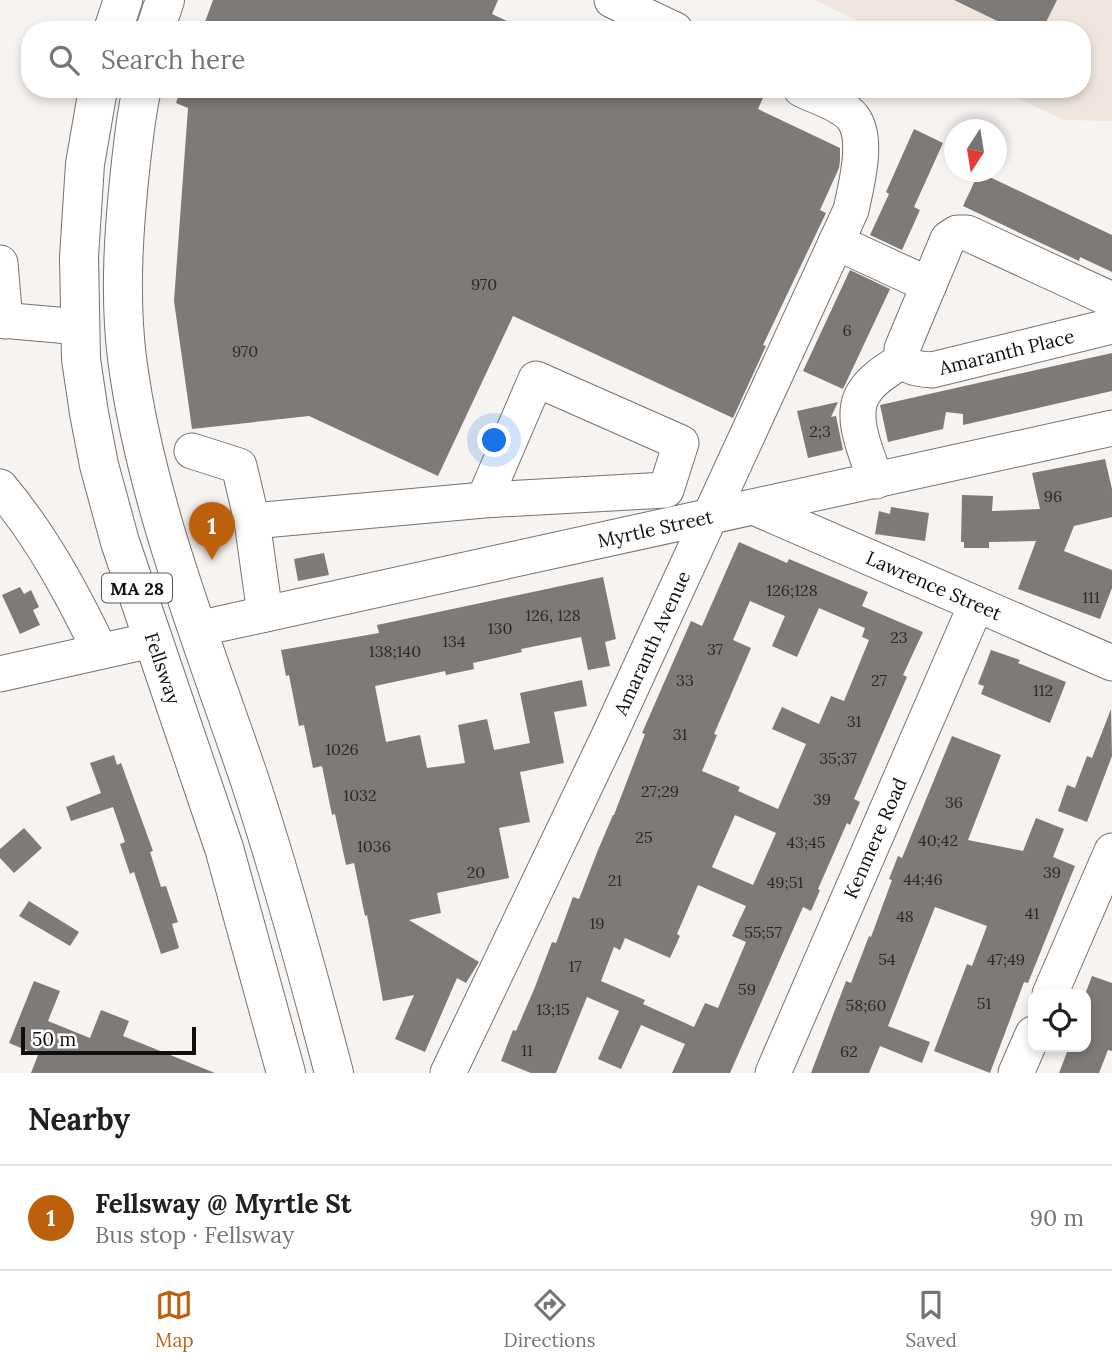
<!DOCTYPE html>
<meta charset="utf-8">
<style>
body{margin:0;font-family:Lora,serif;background:#f2f2f2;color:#202124}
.controls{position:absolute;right:21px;bottom:21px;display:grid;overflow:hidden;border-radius:14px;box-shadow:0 4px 10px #0003}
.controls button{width:63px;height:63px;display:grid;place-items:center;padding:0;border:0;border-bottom:2px solid #e0e0e0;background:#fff;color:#202124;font:35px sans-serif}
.compass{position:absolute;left:944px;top:119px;width:63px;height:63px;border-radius:50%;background:#fff;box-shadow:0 4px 10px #0003;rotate:192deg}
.scale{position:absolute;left:21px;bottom:18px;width:175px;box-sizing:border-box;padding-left:7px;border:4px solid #110f0f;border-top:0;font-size:19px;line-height:24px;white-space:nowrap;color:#110f0f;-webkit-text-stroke:5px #fff;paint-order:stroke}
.you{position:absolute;left:495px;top:441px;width:24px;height:24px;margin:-18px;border:5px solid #fff;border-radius:50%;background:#1a73e8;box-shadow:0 0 0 10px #1a73e833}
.badge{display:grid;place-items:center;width:46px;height:46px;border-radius:50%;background:#bc600c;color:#fff;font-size:23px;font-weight:700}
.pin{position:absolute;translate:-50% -58px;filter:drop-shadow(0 2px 4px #0008)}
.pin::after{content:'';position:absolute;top:37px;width:24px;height:21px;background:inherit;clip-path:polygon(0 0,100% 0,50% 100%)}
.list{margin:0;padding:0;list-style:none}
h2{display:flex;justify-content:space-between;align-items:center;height:91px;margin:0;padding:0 28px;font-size:30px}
h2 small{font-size:23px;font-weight:400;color:#757577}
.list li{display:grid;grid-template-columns:46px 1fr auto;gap:21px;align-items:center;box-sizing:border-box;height:105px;padding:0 28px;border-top:2px solid #e0e0e0}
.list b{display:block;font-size:26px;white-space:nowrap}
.list p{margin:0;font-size:23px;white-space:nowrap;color:#757577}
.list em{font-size:23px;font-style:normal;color:#757577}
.icon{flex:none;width:38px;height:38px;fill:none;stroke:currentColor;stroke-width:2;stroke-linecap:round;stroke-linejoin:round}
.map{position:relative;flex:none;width:1112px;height:1073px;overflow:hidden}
.search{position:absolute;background:#fff;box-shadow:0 4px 10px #0003;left:21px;right:21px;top:21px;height:77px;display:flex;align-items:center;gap:18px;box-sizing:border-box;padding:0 24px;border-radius:28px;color:#757577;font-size:26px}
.sheet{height:196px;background:#fff}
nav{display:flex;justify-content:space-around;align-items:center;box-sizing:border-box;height:98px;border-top:2px solid #e0e0e0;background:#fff;font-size:19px;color:#757577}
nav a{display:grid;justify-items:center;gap:4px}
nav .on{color:#bc600c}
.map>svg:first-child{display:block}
.built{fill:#f0e5de}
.building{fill:#7d7a78;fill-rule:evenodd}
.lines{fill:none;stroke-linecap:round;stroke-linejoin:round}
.minor-casing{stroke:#757270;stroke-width:37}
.major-casing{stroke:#757270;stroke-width:40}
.minor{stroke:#fff;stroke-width:35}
.major{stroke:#fff;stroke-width:38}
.labels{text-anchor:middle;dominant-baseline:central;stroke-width:5;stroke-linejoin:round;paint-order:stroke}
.number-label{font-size:16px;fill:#2c2a29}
.shield{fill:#fff;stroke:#585757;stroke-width:2}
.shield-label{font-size:18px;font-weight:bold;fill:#110f0f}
.street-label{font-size:19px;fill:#110f0f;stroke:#fff}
</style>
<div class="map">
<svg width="1112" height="1073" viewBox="0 0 1112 1073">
<rect width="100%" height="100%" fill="#f7f3f1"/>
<path class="built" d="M815 0H1112V121L1064 120 999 89H1082V30H877Z"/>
<path class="building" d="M213 0H498L492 14 526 30H202Z
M954 0H1057L1042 30H1016Z
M181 89H767L758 109 840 148V161L839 168 820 210 826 213 763 345 766 346 733 418 513 316 438 476 309 416 192 429 174 301 188 108 176 103Z
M914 129 943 143 914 207 920 210 902 250 870 235 889 194 886 192Z
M979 172 1112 235V272L1080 257 1079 261 963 206Z
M850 270 890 289 843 389 803 371Z
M1112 353V391L963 425V414L946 412 943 429 888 442 880 405Z
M838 402 831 417 836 416 843 450 808 458 797 411Z
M1105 459 1112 489V517L1074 526 1064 551 1112 570V588L1100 619 1018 589 1036 541 989 542V548H964V542H961L962 495 993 496 992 511 1040 509 1032 473Z
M891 507 929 513 925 541 875 534 879 511 890 514Z
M739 542 787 563 789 559 868 592 862 606 923 632 903 675 907 677 854 799 860 802 850 825 847 823 818 889 820 890 811 911 803 907 730 1073H672L685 1044 641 1025 621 1069 598 1059 619 1011 587 997 556 1073H531L501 1061 513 1030 516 1031 535 987 552 942 556 943 573 897 579 899 598 850 613 815H614L645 734 642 733 691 621 702 626ZM750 601 785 616 772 646 797 657 819 608 865 628 862 637 869 640 844 701 831 696 819 724 782 707 772 729 806 744 778 809 738 791 740 787 702 771 717 735 714 734 751 648 733 640ZM735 815 776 833 753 885 712 867ZM698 885 746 906 732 936 746 942 718 1008 705 1003 694 1027 643 1004 645 1000 601 981 614 947 620 950 625 938 670 958 680 936 677 934Z
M324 553 329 575 298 581 294 559Z
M603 577 616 639 605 642 610 666 588 670 581 637 521 649 522 652 473 663 474 669 446 675 445 671 375 686 386 742 420 735 427 768 465 763 458 725 487 719 494 750 530 743 520 693 582 680 587 706 554 712 564 763 520 772 530 822 499 828 509 878 437 893 441 913 409 920 479 962 466 983 457 978 425 1052 395 1039 414 995 383 1001 367 915 365 916 354 863 346 865 335 814 332 815 322 766 313 768 304 725 299 726 289 675 286 676 281 650 379 633 377 625Z
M20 587 24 594 31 590 39 607 33 610 40 625 20 634 2 595Z
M991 650 1020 660 1018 663 1066 682 1050 723 981 694 984 686 978 684Z
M1111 709 1112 756 1087 822 1058 811 1067 785 1075 788 1087 756 1092 758Z
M952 736 1001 755 968 840 1023 851 1036 818 1064 829 1053 857 1075 866 1028 983 1024 982 990 1073 934 1051 967 964 972 966 987 926 935 907 888 1026 930 1042 922 1063 880 1046 869 1073H811L846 981 851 983 869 936 871 937 892 880 889 879 898 856 902 858Z
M114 755 117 765 121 763 153 851 150 852 161 887 166 886 178 922 172 924 179 948 161 954 134 872 130 874 120 844 125 842 113 807 71 821 66 807 101 793 90 763Z
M24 828 42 848 14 873 0 858V849Z
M29 901 79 932 70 946 19 916Z
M1092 976 1112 983V1051L1108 1050 1099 1073H1059L1069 1047H1086V992Z
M34 981 60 991 48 1021 90 1038 101 1010 129 1021 123 1036 215 1073H31L38 1055 9 1043Z"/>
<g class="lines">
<defs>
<g id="minor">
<path d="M612 0 675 30"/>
<path d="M836 242 929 285"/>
<path d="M0 263 5 321"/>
<path id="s1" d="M1112 300 967 233H957L948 239 902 349C904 368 915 369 932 370L1112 326"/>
<path d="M0 320 80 327"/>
<path d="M192 451 239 466 252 521 265 614"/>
<path d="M876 481C868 456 847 415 865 391 873 378 891 368 903 360"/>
<path d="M0 487C42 537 72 593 100 651"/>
<path id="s2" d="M756 508 1112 663"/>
<path d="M252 521 484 500 666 490 681 443 536 379 484 500"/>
<path id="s3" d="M197 629 1112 428"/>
<path d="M0 674 152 640"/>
<path d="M1050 994 1112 851"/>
<path id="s4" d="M448 1073 608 738 851 210C856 186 869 139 853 118 843 104 817 97 801 89"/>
<path id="s5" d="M773 1073 976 605"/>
<path d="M1016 1073 1033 1034"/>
</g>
<g id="major">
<path d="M113 30 123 0"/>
<path d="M155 30 165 0"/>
<path id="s6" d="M98 89 85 164 79 257 81 359 89 413 99 465 120 542 224 848 286 1073"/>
<path d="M142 89C136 113 134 138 131 162 124 226 119 293 127 358 145 499 203 643 249 778 281 875 308 974 334 1073"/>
</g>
</defs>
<use href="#minor" class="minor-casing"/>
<use href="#major" class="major-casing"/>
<use href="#minor" class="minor"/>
<use href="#major" class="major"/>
</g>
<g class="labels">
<g class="number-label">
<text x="484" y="284">970</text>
<text x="847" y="330">6</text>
<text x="245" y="351">970</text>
<text x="820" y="431">2;3</text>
<text x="1053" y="496">96</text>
<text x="792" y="590">126;128</text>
<text x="1091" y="597">111</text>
<text x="553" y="615">126, 128</text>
<text x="500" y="628">130</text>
<text x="899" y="637">23</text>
<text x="454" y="641">134</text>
<text x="715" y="649">37</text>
<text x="395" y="651">138;140</text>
<text x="685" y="680">33</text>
<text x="879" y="680">27</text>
<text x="1043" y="690">112</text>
<text x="854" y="721">31</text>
<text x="680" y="734">31</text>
<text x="342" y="749">1026</text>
<text x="838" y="758">35;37</text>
<text x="660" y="791">27;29</text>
<text x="360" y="795">1032</text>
<text x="822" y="799">39</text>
<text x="954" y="802">36</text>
<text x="644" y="837">25</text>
<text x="938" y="840">40;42</text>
<text x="806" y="842">43;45</text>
<text x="374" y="846">1036</text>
<text x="476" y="872">20</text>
<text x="1052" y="872">39</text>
<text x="923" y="879">44;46</text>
<text x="615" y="880">21</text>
<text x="785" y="882">49;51</text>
<text x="1032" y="913">41</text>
<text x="905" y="916">48</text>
<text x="597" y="923">19</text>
<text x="763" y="932">55;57</text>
<text x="887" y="959">54</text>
<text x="1006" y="959">47;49</text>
<text x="575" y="966">17</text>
<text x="747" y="989">59</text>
<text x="984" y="1003">51</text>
<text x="866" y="1005">58;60</text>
<text x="553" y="1009">13;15</text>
<text x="527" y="1050">11</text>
<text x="849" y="1051">62</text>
</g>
<rect class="shield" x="102" y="573.5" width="70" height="29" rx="5"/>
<g class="shield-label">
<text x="137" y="588">MA 28</text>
</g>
<g class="street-label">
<text stroke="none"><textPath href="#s1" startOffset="418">Amaranth Place</textPath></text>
<text stroke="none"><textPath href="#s3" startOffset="469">Myrtle Street</textPath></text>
<text stroke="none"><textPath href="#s2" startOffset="194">Lawrence Street</textPath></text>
<text stroke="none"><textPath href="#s4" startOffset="476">Amaranth Avenue</textPath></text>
<text stroke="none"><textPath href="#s6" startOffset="592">Fellsway</textPath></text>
<text stroke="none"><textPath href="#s5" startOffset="256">Kenmere Road</textPath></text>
</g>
</g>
</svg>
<div class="controls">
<button><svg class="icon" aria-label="locate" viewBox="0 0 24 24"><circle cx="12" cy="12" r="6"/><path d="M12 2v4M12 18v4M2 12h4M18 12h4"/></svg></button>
</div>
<svg class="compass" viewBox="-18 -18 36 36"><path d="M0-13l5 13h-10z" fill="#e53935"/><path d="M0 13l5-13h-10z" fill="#757577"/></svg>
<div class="scale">50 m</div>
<div class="you"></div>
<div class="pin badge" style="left:212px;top:560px">1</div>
<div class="search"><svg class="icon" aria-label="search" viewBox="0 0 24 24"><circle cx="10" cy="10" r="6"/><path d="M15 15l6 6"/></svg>Search here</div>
</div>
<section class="sheet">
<h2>Nearby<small></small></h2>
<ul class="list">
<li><span class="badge">1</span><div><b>Fellsway @ Myrtle St</b><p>Bus stop · Fellsway</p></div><em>90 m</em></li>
</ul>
</section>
<nav>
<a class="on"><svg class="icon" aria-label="map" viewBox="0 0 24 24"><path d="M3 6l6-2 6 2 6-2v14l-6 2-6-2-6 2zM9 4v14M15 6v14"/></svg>Map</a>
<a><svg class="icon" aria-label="directions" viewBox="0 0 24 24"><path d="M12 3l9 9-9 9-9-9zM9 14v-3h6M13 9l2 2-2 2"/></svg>Directions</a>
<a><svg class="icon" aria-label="saved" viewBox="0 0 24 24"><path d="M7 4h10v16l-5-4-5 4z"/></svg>Saved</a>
</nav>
